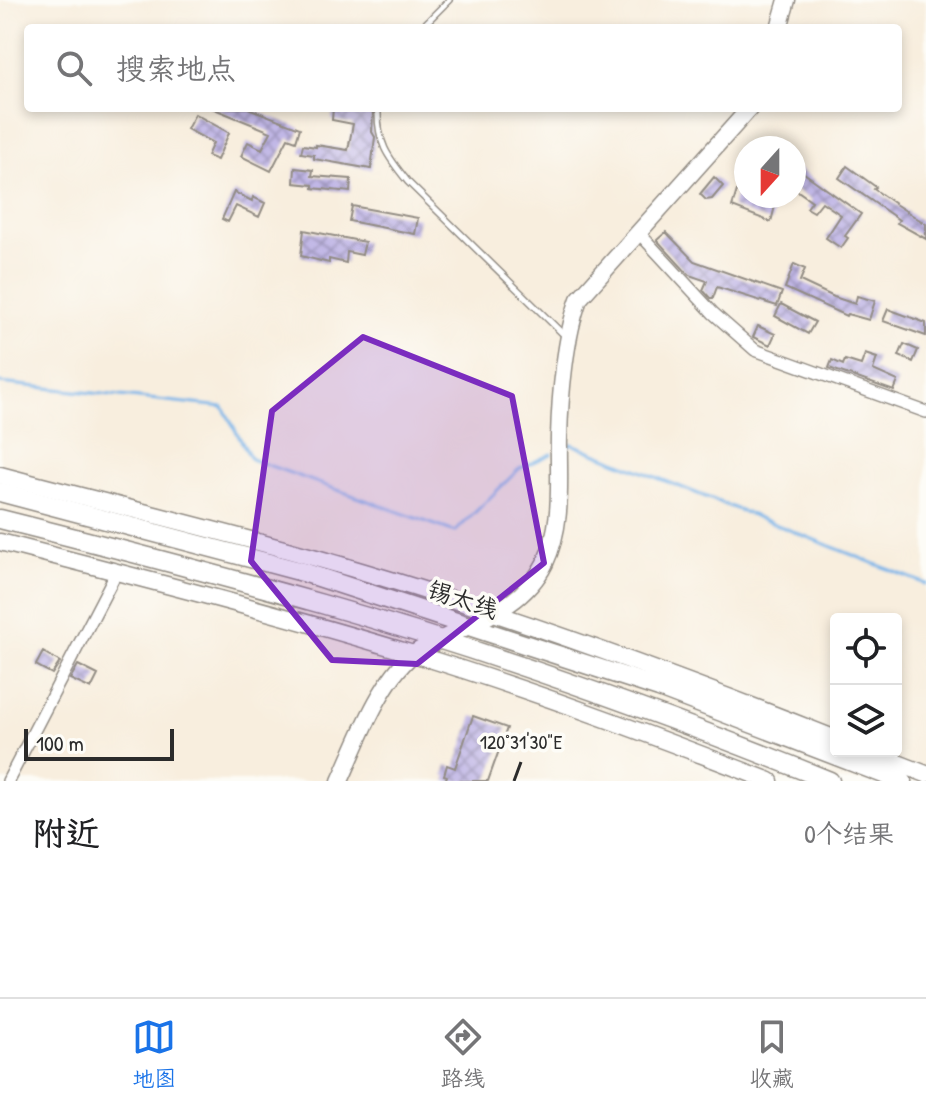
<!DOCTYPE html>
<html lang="zh">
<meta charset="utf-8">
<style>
body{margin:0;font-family:"Patrick Hand","LXGW WenKai TC",sans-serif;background:#f6f6f6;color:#202124}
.controls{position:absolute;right:24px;bottom:24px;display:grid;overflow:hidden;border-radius:8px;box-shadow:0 4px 12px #0003}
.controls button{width:72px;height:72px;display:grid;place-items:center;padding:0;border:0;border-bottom:2px solid #e0e0e0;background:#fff;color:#202124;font:40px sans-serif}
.compass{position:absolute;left:734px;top:136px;width:72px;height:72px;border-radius:50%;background:#fff;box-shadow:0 4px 12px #0003;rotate:201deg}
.scale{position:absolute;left:24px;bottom:20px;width:150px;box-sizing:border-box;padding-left:8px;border:4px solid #2b2b2b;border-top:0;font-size:22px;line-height:28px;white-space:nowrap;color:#2b2b2b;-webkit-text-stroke:6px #fdfcf7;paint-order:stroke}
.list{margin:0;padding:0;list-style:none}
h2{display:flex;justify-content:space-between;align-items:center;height:104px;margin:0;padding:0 32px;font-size:34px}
h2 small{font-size:26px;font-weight:400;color:#757577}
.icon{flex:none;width:44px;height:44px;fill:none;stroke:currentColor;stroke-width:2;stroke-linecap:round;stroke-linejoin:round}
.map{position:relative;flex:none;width:926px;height:781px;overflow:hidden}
.search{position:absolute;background:#fff;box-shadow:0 4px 12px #0003;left:24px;right:24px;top:24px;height:88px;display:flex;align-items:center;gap:20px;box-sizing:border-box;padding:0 28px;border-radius:8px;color:#757577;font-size:30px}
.sheet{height:216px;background:#fff}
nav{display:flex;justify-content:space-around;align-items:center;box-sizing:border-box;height:112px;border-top:2px solid #e0e0e0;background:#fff;font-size:22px;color:#757577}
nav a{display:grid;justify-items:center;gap:4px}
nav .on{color:#1a73e8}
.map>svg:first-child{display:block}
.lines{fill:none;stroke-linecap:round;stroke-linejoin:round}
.stream{stroke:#77b4e9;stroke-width:3}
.building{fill:url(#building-cross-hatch)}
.lane-casing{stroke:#928c84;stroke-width:8}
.street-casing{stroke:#928c84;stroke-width:14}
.secondary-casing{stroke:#928c84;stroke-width:19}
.primary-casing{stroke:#928c84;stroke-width:21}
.lane{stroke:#fff;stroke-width:5}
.street{stroke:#fff;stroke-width:11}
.secondary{stroke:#fff;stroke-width:16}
.primary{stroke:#fff;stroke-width:18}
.marked{fill:#7b2cbf;fill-opacity:0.2;stroke:#7b2cbf;stroke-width:6;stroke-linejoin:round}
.ticks{fill:none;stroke:#2b2b2b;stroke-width:3}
.labels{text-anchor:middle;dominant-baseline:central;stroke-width:7;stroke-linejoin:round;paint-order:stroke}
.street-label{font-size:24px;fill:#2b2b2b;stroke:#fdfcf7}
.ticks-label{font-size:20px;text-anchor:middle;fill:#2b2b2b;stroke:#fdfcf7;stroke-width:7;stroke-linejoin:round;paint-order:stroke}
</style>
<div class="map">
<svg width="926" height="781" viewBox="0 0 926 781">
<defs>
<pattern id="building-cross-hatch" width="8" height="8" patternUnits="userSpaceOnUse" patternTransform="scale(2)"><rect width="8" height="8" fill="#c1b7e6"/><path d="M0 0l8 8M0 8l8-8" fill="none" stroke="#9d95bb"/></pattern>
</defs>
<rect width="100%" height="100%" fill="#fdfcf7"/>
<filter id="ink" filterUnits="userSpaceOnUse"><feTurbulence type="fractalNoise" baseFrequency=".0125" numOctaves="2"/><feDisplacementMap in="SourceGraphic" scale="16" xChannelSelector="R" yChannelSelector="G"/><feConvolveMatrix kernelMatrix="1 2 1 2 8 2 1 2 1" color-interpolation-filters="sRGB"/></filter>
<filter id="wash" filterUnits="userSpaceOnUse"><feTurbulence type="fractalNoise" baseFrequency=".006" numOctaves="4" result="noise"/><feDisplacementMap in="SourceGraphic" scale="32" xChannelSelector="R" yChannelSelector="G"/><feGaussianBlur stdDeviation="1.8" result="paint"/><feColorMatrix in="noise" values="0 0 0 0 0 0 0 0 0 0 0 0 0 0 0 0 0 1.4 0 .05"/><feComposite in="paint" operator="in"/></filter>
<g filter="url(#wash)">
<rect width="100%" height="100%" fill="#f8eede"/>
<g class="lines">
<path class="stream" d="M0 383 223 407 251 459 455 532 519 469 551 454
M565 447 572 444 926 584"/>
</g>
<g id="blocks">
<path class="building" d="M212 108H248L300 128 296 141 288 138 271 171 241 156 248 142 262 149 271 132Z
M333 108 373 112 372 132 375 137 371 169 314 159V155L301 153 303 145 316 147V145L348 150 353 124 332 120Z
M195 114 229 133 217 160 207 156 213 143 187 129Z
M847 166 876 187 874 189 895 204 926 224V239L897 223 899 220 839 178Z
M295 168 313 170 312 176 351 179 350 192 313 188V185L294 183Z
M744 168H746V196L776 202 771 222 732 207Z
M797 168 861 214 845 236 848 238 841 248 826 238 841 215 822 202 814 212 807 208 812 201 795 189 798 185 794 183V173Z
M714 177 723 186 712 199 706 200 700 194Z
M234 192 252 201 253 197 265 203 259 217 236 206 228 222 222 219Z
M352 206 418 218 415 234 349 221Z
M304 230 365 242 362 255 347 252 346 263 329 259V263L301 256Z
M666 232 694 261 782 292 777 306 717 287 713 298H710L703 290 707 281 689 275 657 240Z
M794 264 805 269 800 281 834 297 855 304 857 296 875 301 869 320 847 314 846 316 785 288Z
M781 304 815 322 808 334 775 316Z
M888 309 926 323V336L883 321Z
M758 326 775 334 770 345 753 337Z
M904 344 918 350 913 362 899 356Z
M865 354 877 358 873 370 898 381 894 391 829 368 832 360 843 365 845 360 861 365Z
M43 652 60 662 52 674 36 665Z
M78 665 98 675 91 689 70 679Z
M473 716 507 728 488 781H445L447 776 444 775 447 765 455 768Z"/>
</g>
</g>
<g filter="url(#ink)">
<use href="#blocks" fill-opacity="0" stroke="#928c84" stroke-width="2"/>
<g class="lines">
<defs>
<path id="lane" d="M421 28 449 0
M378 108C377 143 387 156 408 182L564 335"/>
<path id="street" d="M639 233 713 313 755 350 926 412
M8 781 117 571"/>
<path id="secondary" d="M779 28 787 0
M0 475C105 503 211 528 316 558 493 608 665 671 836 739
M0 542C137 577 274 612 410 653 532 690 651 735 770 781
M867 751 926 774
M340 781C358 742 379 683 412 655 418 650 427 646 434 643 475 621 523 608 545 563 564 522 558 481 559 437 560 396 565 337 579 299L750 108"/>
<path id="primary" d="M0 492 303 572 659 688 902 781
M0 519C108 546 215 574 322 604 494 653 664 714 830 781"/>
</defs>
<use href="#lane" class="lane-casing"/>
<use href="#street" class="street-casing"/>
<use href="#secondary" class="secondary-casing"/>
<use href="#primary" class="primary-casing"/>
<use href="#lane" class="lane"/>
<use href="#street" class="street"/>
<use href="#secondary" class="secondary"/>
<use href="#primary" class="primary"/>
</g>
</g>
<path class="marked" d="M363 337 512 396 544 563 417 664 332 660 251 561 272 411Z"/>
<path class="ticks" d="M514 781 521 762"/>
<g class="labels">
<g class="street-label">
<text transform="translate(463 599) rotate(18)">锡太线</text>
</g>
</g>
<g class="ticks-label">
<text x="521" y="749">120°31'30"E</text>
</g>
</svg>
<div class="controls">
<button><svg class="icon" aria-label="locate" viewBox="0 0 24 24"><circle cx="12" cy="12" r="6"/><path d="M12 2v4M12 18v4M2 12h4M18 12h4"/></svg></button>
<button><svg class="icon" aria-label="layers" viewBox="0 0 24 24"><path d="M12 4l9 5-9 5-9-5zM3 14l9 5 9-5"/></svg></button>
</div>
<svg class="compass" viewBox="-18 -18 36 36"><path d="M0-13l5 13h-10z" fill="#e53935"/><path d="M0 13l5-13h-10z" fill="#757577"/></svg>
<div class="scale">100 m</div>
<div class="search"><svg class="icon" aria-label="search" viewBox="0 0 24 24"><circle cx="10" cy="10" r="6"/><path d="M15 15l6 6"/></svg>搜索地点</div>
</div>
<section class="sheet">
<h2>附近<small>0个结果</small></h2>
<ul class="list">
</ul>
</section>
<nav>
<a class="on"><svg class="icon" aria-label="map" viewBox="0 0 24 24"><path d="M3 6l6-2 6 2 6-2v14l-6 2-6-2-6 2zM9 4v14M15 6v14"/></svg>地图</a>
<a><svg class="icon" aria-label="directions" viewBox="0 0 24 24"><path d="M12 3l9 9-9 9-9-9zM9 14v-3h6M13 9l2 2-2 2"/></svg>路线</a>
<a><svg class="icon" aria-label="saved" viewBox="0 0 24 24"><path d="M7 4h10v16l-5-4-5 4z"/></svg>收藏</a>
</nav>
